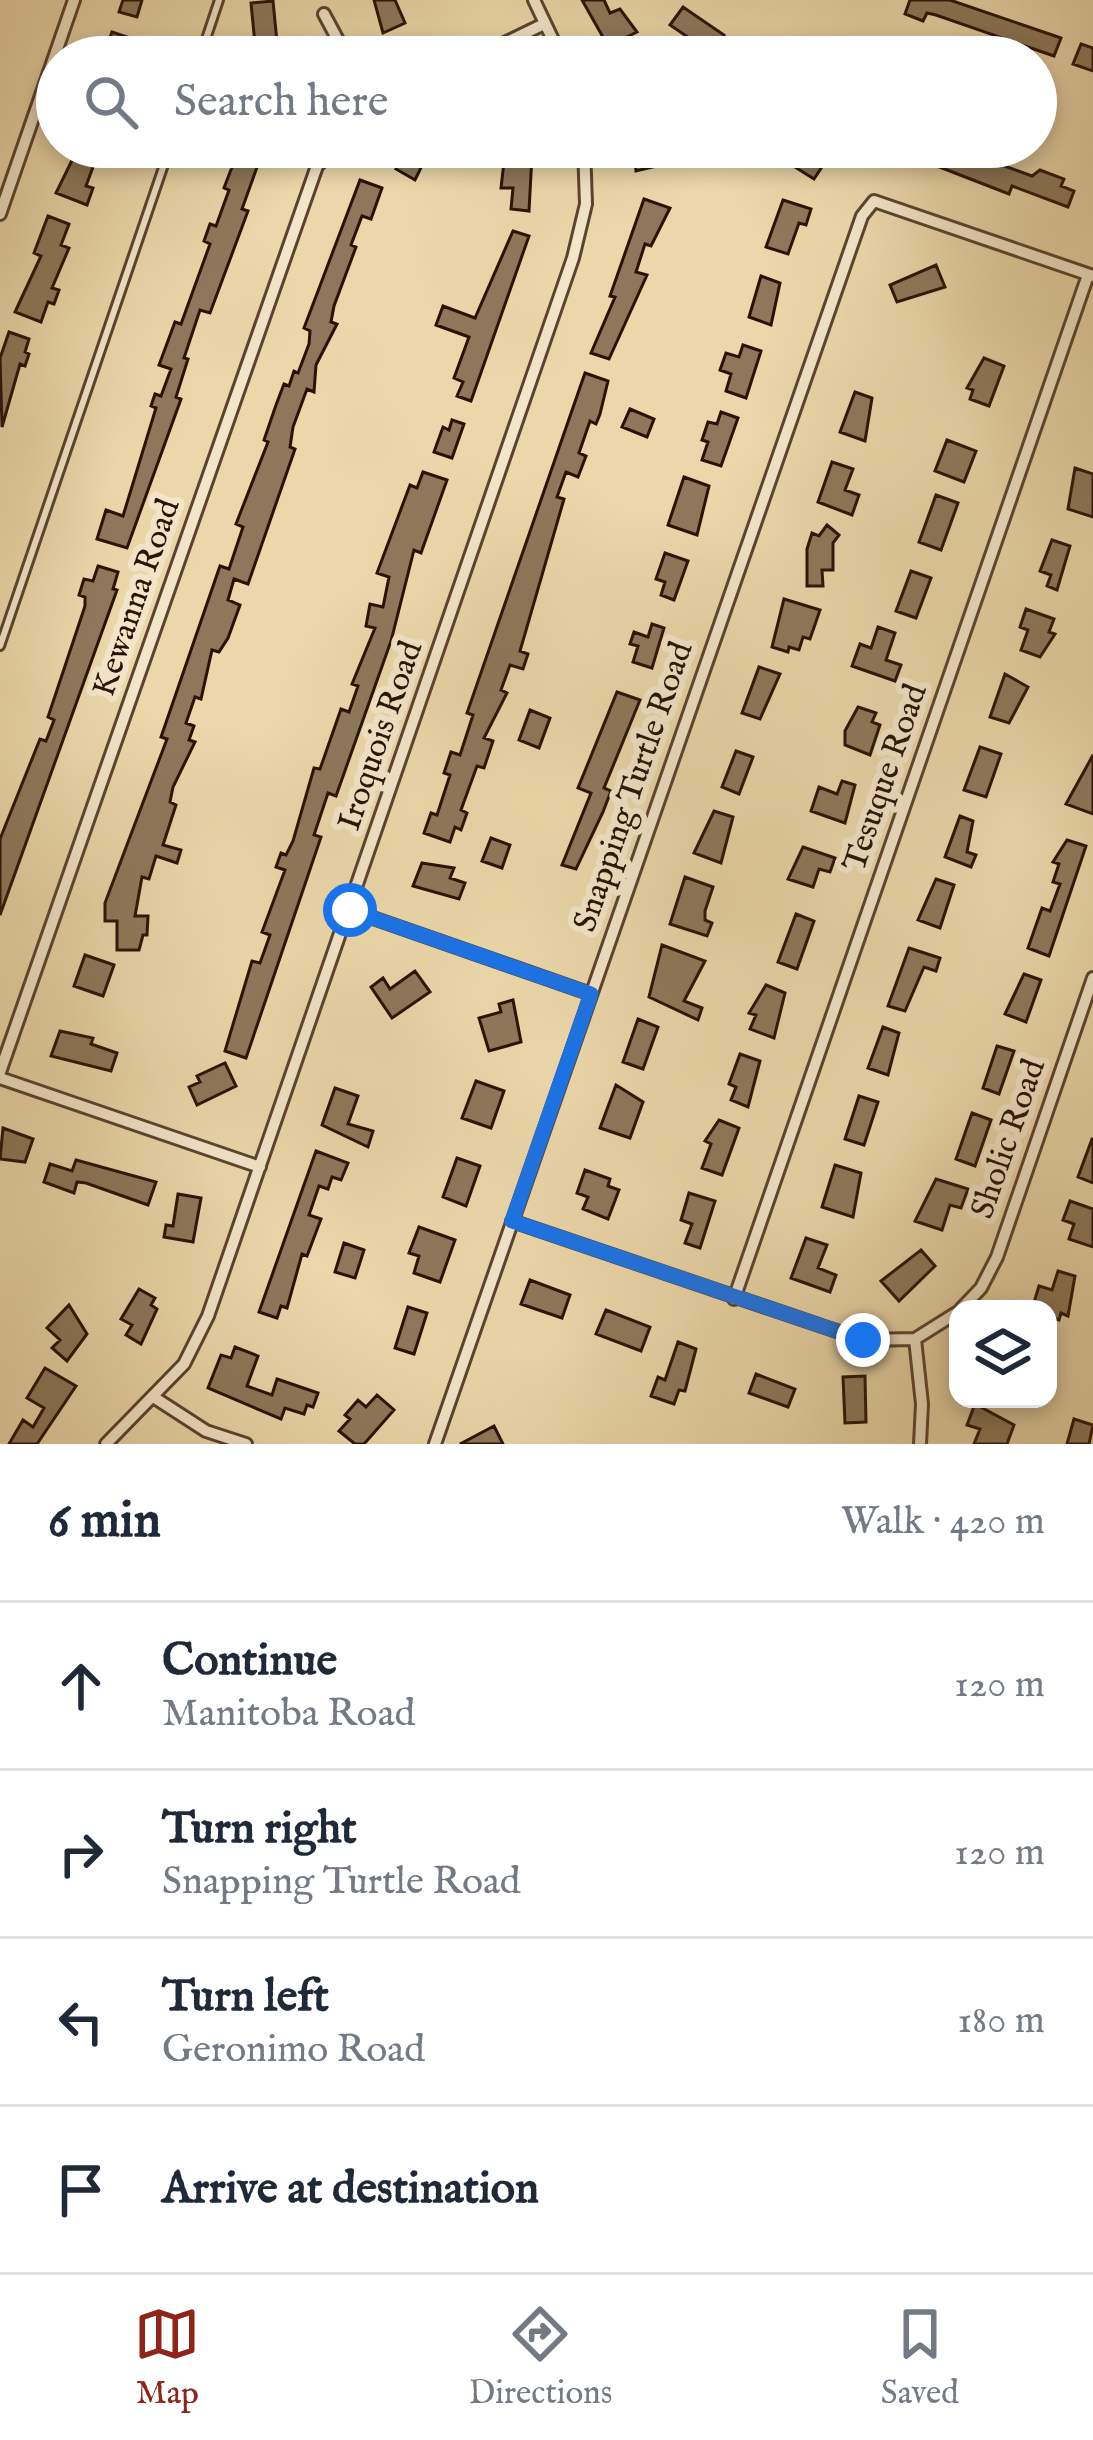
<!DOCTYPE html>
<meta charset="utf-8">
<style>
body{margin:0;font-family:"IM FELL English",serif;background:#f6f6f7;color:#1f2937}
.controls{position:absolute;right:36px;bottom:36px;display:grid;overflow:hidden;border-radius:24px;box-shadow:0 6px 18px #0003}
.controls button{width:108px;height:108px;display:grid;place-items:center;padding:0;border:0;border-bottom:3px solid #e0e1e3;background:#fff;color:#1f2937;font:60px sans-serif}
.stop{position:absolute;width:36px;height:36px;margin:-27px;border:9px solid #1a73e8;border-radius:50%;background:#fff}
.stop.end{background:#1a73e8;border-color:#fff;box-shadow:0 3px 12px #0008}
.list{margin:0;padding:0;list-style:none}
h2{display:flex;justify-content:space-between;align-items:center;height:156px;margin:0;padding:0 48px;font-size:51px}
h2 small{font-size:39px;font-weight:400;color:#747a83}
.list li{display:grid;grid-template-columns:78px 1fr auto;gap:36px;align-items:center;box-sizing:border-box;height:168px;padding:0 48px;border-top:3px solid #e0e1e3}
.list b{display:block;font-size:45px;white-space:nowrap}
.list p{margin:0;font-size:39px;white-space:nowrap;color:#747a83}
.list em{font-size:39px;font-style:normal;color:#747a83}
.icon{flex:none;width:66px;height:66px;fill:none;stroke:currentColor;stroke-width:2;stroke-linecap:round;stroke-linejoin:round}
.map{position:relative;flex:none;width:1093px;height:1444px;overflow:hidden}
.search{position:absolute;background:#fff;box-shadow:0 6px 18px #0003;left:36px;right:36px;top:36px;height:132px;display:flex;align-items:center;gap:30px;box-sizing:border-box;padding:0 42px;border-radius:66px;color:#747a83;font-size:45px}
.sheet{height:828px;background:#fff}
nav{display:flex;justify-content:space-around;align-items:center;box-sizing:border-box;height:168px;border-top:3px solid #e0e1e3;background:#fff;font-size:33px;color:#747a83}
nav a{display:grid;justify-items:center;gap:6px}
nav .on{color:#8f2418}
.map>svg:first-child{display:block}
.building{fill:#8e785b;stroke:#2a1206;stroke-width:3}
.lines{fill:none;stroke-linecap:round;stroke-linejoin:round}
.lane-casing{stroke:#5a432f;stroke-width:12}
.street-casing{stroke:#5a432f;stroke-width:16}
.lane{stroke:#f2e5c8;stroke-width:6}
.street{stroke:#f2e5c8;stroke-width:10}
.route{stroke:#1a73e8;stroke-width:15}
.labels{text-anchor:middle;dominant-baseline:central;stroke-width:12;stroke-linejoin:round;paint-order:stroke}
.street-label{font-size:33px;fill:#2a1206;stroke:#f2e5c8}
</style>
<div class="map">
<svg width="1093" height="1444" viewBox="0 0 1093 1444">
<rect width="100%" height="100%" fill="#ebd7aa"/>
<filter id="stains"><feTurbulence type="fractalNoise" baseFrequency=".00167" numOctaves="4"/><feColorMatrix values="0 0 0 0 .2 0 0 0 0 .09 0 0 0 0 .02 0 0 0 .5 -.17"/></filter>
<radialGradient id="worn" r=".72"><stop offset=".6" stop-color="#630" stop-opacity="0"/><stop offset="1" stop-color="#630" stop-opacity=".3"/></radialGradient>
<path class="building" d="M123 0H142L137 17 119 12Z
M374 0H395L405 23 383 33Z
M582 0H604L610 13 620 9 637 32 608 46Z
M910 0H950L1061 38 1054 56 936 15 927 13 923 21 905 14Z
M273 1 277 42 255 44 251 3Z
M683 7 724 35 711 53 670 25Z
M112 32 133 39 126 57H103Z
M1081 44 1093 48V71L1073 64Z
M228 147 261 156 242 209 248 211 210 313 200 310 184 358 188 359 176 397 181 399 127 548 97 539 106 510 123 516 156 408 151 406 155 394 161 396 171 369 159 365 175 322 181 324 210 244 204 241 210 224 216 226 229 190 224 188 232 167 222 164Z
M409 147H431L415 180 396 169Z
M634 147H663L665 164 636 171Z
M803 147H835L814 179 787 162Z
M888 147H952L1032 176 1040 170 1064 179 1061 186 1074 191 1068 207 1012 186 1009 194Z
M76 152 96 159 86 186 93 188 87 205 56 193Z
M505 153 532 155 529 211 511 209 513 188H501Z
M360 180 382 188 371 219 362 216 351 245 356 247 334 306 331 322 337 324 316 365 314 392 307 389 293 427 290 447 295 449 248 584 234 579 228 600 240 605 228 638 219 652 212 650 201 699 195 697 186 723 194 726 189 740 195 742 173 787 170 802 176 805 163 845 181 850 177 863 156 856 149 879 142 877 135 916H148L147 935H143L139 950H117V921H105V903L167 739 161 737 220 566 229 569 243 527 236 524 268 442 264 440 276 405 284 384 289 386 294 371 298 373 309 344 310 331 304 328Z
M644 199 670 208 651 246 645 244 636 272 647 275 609 359 591 353 615 297 610 296Z
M783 200 811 209 806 225 799 223 788 254 766 247Z
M48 216 69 224 61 245 69 248 52 288 59 290 54 304 48 302 41 322 15 312 41 256 34 253Z
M513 231 529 236 471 401 457 396 463 382 454 378 469 337 436 325 443 306 475 318Z
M936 265 945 287 897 302 890 285Z
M761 276 780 283 771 325 749 317Z
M9 332 29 339 25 352 29 354 25 366 20 364 2 427 0 358Z
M743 345 761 351 746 398 726 391 731 374 720 370 726 353 739 357Z
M984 358 1004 366 989 406 970 399 973 390 967 388Z
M585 373 608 381 600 414 596 424 590 421 579 453 586 456 578 477 566 472 557 497 564 499 520 651 528 654 523 669 510 665 501 690 507 693 484 738 493 741 484 768 477 766 461 810 467 813 461 830 455 827 450 842 424 833 431 813 437 815 450 775 444 773 451 752 460 755 473 715 467 713Z
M855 392 872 398 865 441 840 432Z
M630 409 654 419 647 437 622 427Z
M721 412 738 418 721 466 702 460 708 442 702 440 708 422 717 424Z
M452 420 464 424 452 458 434 452 443 427 449 430Z
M947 440 976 451 964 482 935 471Z
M832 462 853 469 845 490 859 495 852 515 818 502Z
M1075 468 1093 474V517L1068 509Z
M423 472 447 480 421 553 414 550 391 641 336 796 328 793 314 835 321 837 246 1058 225 1051 252 961 260 963 270 935 262 932 285 870 276 867 281 853 286 855 293 841 314 768 320 769 341 709 349 712 358 686 352 684 375 628 366 626 370 604 383 607 389 577 377 573 410 485 417 488Z
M684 477 709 486 697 535 668 525Z
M936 495 958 503 941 550 919 542Z
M827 525 839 535 833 543V570H822L823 586H807V549L812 533 819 536Z
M1052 540 1070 546 1057 590 1047 586 1051 575 1040 571Z
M665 553 688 561 674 600 661 595 665 582 656 579Z
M98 566 118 572 113 589 117 590 0 915V839L40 739 46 741 54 720 48 717 85 606V597L79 595 84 579 93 581Z
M911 571 931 578 916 618 896 611Z
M784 599 820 610 810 639 803 637 799 650 789 647 788 652 772 647Z
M1026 609 1054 619 1049 632 1055 634 1040 657 1021 650 1028 630 1020 627Z
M652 624 664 628 652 668 633 662 638 646 630 644 634 632 648 637Z
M878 627 895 633 886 660 901 665 895 681 852 666 860 644 871 648Z
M759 667 780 674 760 719 742 713Z
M1005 674 1028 687 1009 723 990 717Z
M617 692 640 700 604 788 611 791 603 812 576 869 562 865 591 793 578 788Z
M858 707 876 713 872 722 880 725 870 755 845 745V731Z
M530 710 550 718 539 748 519 740Z
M980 747 1001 754 986 797 964 790Z
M736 751 753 757 739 794 722 787Z
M1093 755V814L1066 804Z
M842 781 855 785 845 823 811 811 819 787 837 794Z
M714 811 733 817 721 863 694 853Z
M960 816 973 821 967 852 976 855 971 867 945 857Z
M491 838 510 845 502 868 482 861Z
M1067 840 1086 846 1049 956 1028 948 1042 908 1050 911 1060 884 1053 882 1059 864 1053 862Z
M803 847 835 858 830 872 819 869 813 887 788 879Z
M422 863 454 868 450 878 465 883 459 899 413 886Z
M685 877 713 887 705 911V920L712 923 707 936 670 924Z
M936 879 954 885 940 928 918 920Z
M796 914 814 921 797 969 778 962Z
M662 945 705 961 684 1001 702 1008 698 1020 649 997Z
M909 948 940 958 936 971 924 967 905 1011 888 1006Z
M85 955 114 965 103 996 74 986Z
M415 971 430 992 392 1018 371 987 383 978 390 989Z
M1024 974 1041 980 1026 1022 1005 1014Z
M766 985 785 993 774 1038 750 1029 756 1015 749 1013Z
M513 1000 521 1042 489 1051 479 1018 501 1012 499 1004Z
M638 1019 658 1027 643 1069 623 1062Z
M883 1027 899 1033 888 1075 868 1068Z
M60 1031 93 1038 91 1044 117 1053 111 1071 51 1056Z
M997 1046 1014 1051 999 1094 983 1088Z
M740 1054 760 1061 748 1107 731 1100 736 1087 729 1084Z
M225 1063 236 1086 197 1105 189 1087 200 1082 197 1076Z
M476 1081 504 1091 491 1128 462 1118Z
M616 1085 643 1102 630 1138 600 1128Z
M335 1088 358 1096 348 1124 373 1131 368 1147 322 1125Z
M859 1096 878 1102 864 1145 845 1139Z
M972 1113 991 1120 975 1166 956 1159Z
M719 1120 739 1128 722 1175 702 1168 711 1144 705 1141Z
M3 1128 33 1139 25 1162 0 1159Z
M1092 1139H1093V1183L1078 1177Z
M316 1151 348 1163 341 1180 332 1177 328 1189 319 1186 309 1215 321 1219 307 1256 302 1254 287 1308 281 1306 277 1318 259 1312Z
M457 1158 480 1166 466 1206 443 1197Z
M76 1160 156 1182 148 1205 86 1183 77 1182 74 1193 44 1182 50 1164 72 1171Z
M835 1165 861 1173 853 1217 822 1207Z
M585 1170 610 1179 608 1186 619 1190 608 1219 583 1209 588 1197 577 1193Z
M936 1179 968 1189 961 1208 950 1205 942 1230 915 1221Z
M689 1193 715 1201 700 1248 685 1243 692 1224 681 1220Z
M178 1194 201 1198 193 1242 164 1237 166 1225 173 1226Z
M1070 1201 1093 1209V1247L1069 1239 1074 1224 1063 1220Z
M419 1227 455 1240 440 1282 414 1273 419 1256 409 1253Z
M806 1238 827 1245 818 1268 836 1275 830 1292 791 1278Z
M344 1243 364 1250 355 1278 335 1272Z
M921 1250 935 1266 899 1301 881 1281Z
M1058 1271 1075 1276 1068 1316 1061 1313 1059 1320 1048 1316V1309H1032L1039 1286 1052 1290Z
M530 1280 570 1295 562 1318 521 1304Z
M139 1289 155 1298 151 1305 157 1309 141 1344 126 1335 132 1325 121 1319Z
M69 1305 87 1334 67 1361 52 1348 60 1340 47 1328Z
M408 1307 427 1313 414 1354 395 1348Z
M606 1310 650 1327 641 1351 596 1334Z
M678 1342 696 1349 685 1391 679 1390 674 1404 651 1396 658 1377 665 1380Z
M235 1347 258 1356 247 1386 272 1395 277 1379 318 1393 313 1407 307 1405 304 1414 285 1408 281 1419 208 1388 221 1355 231 1358Z
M45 1368 76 1386 37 1444H9L23 1420 33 1427 44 1408 27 1398Z
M756 1374 795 1389 788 1407 749 1393Z
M865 1376 866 1422 845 1423 843 1377Z
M377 1395 394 1410 364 1444H355L339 1431 350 1419 345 1415 358 1400 366 1407Z
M975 1404 1014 1425 1007 1444H974L980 1429 967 1425Z
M1074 1419 1093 1425 1089 1444H1067Z
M494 1426 503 1444H460Z"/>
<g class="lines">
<defs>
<path id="lane" d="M200 57 219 0
M0 646 170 147"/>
<path id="street" d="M534 0 561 57
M324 14 347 57
M476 57 544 24
M0 214 74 0
M350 910 591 994
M0 1072 317 166 336 147
M0 1078 260 1167
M512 1221 863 1340 915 1339
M734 1299 1088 275
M961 1309 981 1288 997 1257 1093 978
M155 1398 206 1431 246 1444
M106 1444 184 1364 208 1316 573 258 586 204 584 147
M435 1444 862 216 874 201 1093 276
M920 1444 922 1404 915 1339 958 1312"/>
</defs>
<use href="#lane" class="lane-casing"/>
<use href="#street" class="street-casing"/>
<use href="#lane" class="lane"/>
<use href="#street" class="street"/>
</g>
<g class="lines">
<path class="route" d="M350 910 591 994 512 1221 863 1340"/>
</g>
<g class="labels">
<g class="street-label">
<text transform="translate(137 598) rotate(-71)">Kewanna Road</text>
<text transform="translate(381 736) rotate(-71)">Iroquois Road</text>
<text transform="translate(886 778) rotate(-71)">Tesuque Road</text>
<text transform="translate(634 787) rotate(-71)">Snapping Turtle Road</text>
<text transform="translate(1009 1139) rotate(-71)">Sholic Road</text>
</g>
</g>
<rect width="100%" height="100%" filter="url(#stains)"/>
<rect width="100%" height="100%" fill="url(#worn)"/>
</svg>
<div class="controls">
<button><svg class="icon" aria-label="layers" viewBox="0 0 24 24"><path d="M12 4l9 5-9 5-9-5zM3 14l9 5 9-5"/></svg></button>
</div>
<div class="stop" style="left:350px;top:910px"></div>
<div class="stop end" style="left:863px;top:1340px"></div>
<div class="search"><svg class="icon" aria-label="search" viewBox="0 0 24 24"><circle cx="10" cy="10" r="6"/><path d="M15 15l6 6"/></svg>Search here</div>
</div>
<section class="sheet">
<h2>6 min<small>Walk · 420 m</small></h2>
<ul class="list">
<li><svg class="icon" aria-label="ahead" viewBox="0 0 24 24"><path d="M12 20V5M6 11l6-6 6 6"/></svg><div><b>Continue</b><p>Manitoba Road</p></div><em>120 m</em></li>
<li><svg class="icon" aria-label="right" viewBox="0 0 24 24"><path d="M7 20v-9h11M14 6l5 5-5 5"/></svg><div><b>Turn right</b><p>Snapping Turtle Road</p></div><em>120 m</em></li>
<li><svg class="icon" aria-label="left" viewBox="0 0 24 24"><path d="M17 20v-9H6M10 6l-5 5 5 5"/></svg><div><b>Turn left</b><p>Geronimo Road</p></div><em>180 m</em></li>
<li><svg class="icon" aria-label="arrive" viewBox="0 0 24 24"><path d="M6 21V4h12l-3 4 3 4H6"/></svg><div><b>Arrive at destination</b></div></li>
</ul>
</section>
<nav>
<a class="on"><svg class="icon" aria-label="map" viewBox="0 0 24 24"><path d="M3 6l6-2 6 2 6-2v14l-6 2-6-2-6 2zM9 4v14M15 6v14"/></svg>Map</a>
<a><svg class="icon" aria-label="directions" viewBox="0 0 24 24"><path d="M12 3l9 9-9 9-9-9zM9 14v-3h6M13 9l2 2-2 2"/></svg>Directions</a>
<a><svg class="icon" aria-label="saved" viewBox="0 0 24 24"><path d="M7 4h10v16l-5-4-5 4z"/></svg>Saved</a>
</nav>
